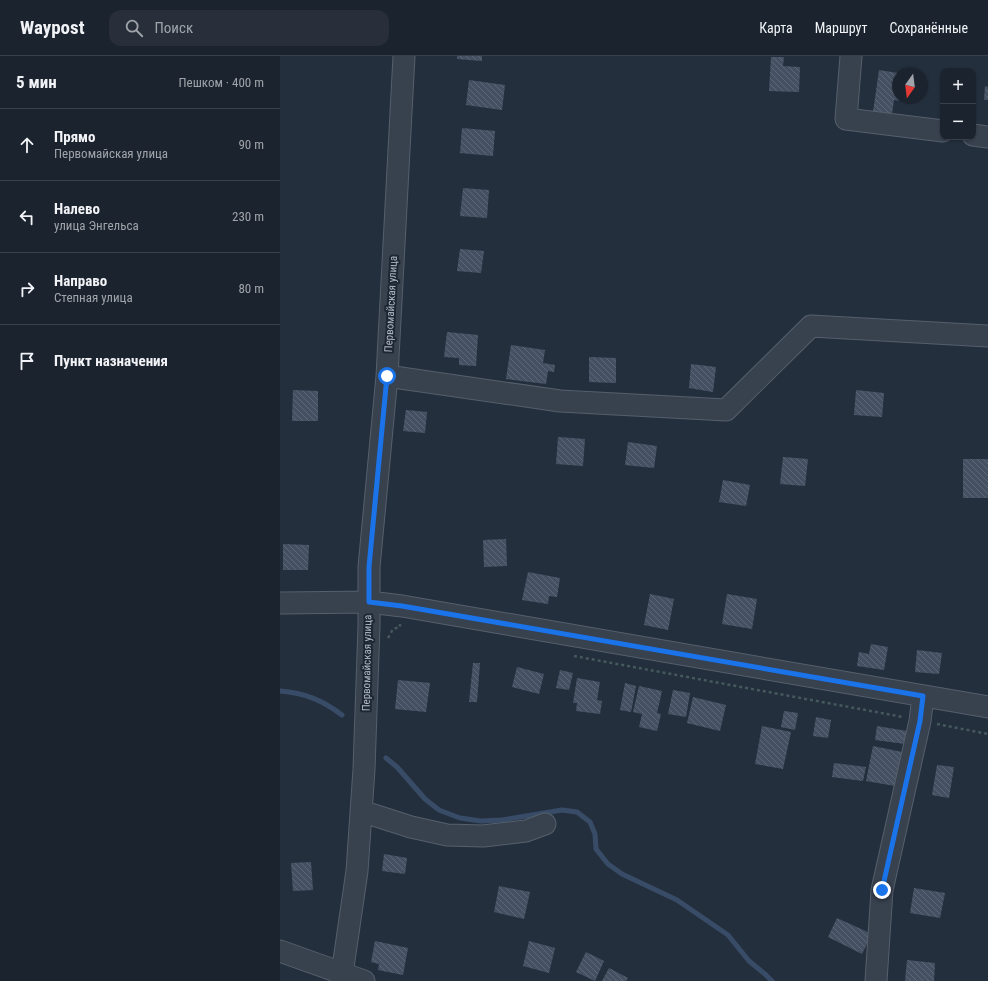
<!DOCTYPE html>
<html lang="ru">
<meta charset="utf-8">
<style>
body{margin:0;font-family:"Roboto Condensed",sans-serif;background:#282f3a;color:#f1f3f6}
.controls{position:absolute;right:12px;top:12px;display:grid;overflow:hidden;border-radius:8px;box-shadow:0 1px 3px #0004}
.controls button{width:36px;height:36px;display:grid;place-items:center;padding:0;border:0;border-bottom:1px solid #39404a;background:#1b232e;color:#f1f3f6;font:20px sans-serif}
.compass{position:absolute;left:612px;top:12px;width:36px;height:36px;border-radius:50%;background:#1b232e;box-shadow:0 1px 3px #0004;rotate:194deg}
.stop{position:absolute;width:12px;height:12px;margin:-9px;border:3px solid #1a73e8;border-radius:50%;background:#fff}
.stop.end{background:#1a73e8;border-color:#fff;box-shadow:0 1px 4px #0008}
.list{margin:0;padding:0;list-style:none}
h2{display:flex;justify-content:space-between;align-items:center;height:52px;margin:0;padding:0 16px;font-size:17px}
h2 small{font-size:13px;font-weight:400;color:#a0a4aa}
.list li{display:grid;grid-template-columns:26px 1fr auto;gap:12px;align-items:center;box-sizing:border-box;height:72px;padding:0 16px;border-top:1px solid #39404a}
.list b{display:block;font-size:15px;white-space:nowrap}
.list p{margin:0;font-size:13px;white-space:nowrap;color:#a0a4aa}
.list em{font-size:13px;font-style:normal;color:#a0a4aa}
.icon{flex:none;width:22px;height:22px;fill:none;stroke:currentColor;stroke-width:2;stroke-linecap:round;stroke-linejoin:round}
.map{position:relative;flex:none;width:708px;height:925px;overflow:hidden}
header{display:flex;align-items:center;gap:24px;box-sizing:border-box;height:56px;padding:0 20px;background:#1b232e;border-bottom:1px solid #39404a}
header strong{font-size:19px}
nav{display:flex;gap:22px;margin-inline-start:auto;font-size:14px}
.search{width:280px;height:36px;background:#282f3a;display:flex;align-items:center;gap:10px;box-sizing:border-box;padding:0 14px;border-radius:12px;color:#a0a4aa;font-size:15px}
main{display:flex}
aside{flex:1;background:#1b232e}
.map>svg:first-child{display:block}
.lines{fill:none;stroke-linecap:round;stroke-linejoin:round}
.stream{stroke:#394c67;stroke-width:5}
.building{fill:url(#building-back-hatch)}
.minor-casing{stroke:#565f6c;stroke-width:23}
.path{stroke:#44595c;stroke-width:2.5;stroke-dasharray:3 3;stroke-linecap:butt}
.minor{stroke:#38414e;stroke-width:21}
.route{stroke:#1a73e8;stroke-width:5}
.labels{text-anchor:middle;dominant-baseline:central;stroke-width:4;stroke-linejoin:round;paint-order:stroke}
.street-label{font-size:11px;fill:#b4bcc9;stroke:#1d2633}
</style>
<header>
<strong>Waypost</strong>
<div class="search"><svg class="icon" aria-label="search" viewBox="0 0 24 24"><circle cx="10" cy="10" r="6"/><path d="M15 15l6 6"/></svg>Поиск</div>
<nav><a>Карта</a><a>Маршрут</a><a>Сохранённые</a></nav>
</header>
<main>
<aside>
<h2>5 мин<small>Пешком · 400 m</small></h2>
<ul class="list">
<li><svg class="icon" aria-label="ahead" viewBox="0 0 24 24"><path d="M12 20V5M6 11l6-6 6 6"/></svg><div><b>Прямо</b><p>Первомайская улица</p></div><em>90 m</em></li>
<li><svg class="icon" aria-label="left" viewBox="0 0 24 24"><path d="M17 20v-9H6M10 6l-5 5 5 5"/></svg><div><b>Налево</b><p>улица Энгельса</p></div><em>230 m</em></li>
<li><svg class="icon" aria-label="right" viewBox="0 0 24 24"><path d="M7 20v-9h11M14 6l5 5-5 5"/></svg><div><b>Направо</b><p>Степная улица</p></div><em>80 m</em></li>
<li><svg class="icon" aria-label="arrive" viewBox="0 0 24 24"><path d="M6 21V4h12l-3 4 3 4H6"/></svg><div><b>Пункт назначения</b></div></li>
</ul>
</aside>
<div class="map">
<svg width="708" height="925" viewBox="0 0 708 925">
<defs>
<pattern id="building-back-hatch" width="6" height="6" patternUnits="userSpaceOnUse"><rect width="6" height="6" fill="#455162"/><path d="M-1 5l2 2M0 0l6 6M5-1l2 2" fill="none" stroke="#5d6877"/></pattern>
</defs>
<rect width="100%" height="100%" fill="#242f3e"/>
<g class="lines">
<path class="stream" d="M0 635C25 637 42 644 62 659
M106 702 117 711 145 743 159 754 180 762 201 765 222 764 282 754 297 756 310 766 315 778 316 793 328 808 342 818 397 844 448 879 469 905 486 919 492 925"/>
</g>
<path class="building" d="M177 0H202V5L177 3Z
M491 1H504L503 10 520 11 519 36 489 35Z
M599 14 618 17V42H630L629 46 614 44 612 58 593 56Z
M189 24 225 29 222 54 186 49Z
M705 30 708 31V44H704Z
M182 72 215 75 213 100 180 97Z
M183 132 209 134 207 162 180 160Z
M180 193 204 195 201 217 177 215Z
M167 276 198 279 196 310 179 309V302L164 301Z
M231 289 265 294 263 307 275 309 274 316 268 315 266 328 226 323Z
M309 301 336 302V327L309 326Z
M411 308 436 311 433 336 409 332Z
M13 334 38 335V365H12Z
M576 334 604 337 602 361 574 359Z
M126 354 147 356 145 377 123 375Z
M278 381 305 383 303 410 276 408Z
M348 386 377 390 374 412 345 409Z
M503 401 528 403 525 430 500 428Z
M683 403H708V442H683Z
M443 424 470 429 466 450 439 446Z
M226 483 227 510 204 511 203 484Z
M3 488 29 489 28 514H3Z
M248 516 280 522 277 541 269 540 268 548 242 544Z
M370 538 394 543 388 574 364 569Z
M447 538 477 543 472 573 442 568Z
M591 588 608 591 604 614 577 610 579 596 589 598Z
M637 594 662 597 659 618 635 616Z
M193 607H200L197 646H189Z
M237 611 264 618 259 638 232 631Z
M280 614 293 617 289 634 276 632Z
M297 622 320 626 317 644 322 645 320 658 296 655 297 647H293Z
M118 624 150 627 146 656 115 653Z
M345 627 356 630 351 656 340 654Z
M359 630 382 635 377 657 381 658 377 675 359 671 362 658 353 656Z
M393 634 410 637 406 661 388 658Z
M413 641 446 649 440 675 407 667Z
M504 655 518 657 515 674 501 671Z
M536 661 551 664 548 682 533 680Z
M482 670 511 676 503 713 475 708Z
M597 670 627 675 625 688 595 684Z
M593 690 622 696 615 730 586 725Z
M554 707 586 711 583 725 552 721Z
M657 709 674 711 669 742 652 739Z
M104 798 127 802 125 818 102 815Z
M31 806 33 834 13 835 11 807Z
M219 830 250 836 244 863 214 856Z
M634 832 665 837 660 862 630 857Z
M557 862 592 878 582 898 548 881Z
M95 885 128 892 123 919 98 914 99 908 91 906Z
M249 885 275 892 269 917 243 910Z
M306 896 324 905 315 925 296 916Z
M627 904 655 907 654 925H625Z
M329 912 348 922 346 925H322Z"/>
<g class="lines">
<defs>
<path id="minor" d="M571 0 566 63 663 75
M693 79 708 81
M107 320 280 345 446 354 531 270 708 280
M0 547 89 546 122 550 708 651
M81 755 131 771 167 779 203 780 246 775 265 768
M0 895 84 925
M61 925 77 815 84 713 89 570V511L107 320 124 0
M596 925 602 834 640 665 643 640"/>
</defs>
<use href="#minor" class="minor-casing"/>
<path class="path" d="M108 582 113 573 120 571V568
M294 600 623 661
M657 668 708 678"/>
<use href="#minor" class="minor"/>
</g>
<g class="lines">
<path class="route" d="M107 320 89 511V546L122 550 643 640 640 665 602 834"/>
</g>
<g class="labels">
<g class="street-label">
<text transform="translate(111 248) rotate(-87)">Первомайская улица</text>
<text transform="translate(87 607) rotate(-89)">Первомайская улица</text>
</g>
</g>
</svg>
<div class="controls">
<button>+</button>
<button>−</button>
</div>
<svg class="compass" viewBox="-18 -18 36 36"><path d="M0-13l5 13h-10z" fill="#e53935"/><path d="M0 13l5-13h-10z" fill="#a0a4aa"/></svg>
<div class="stop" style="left:107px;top:320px"></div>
<div class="stop end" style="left:602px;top:834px"></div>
</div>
</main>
